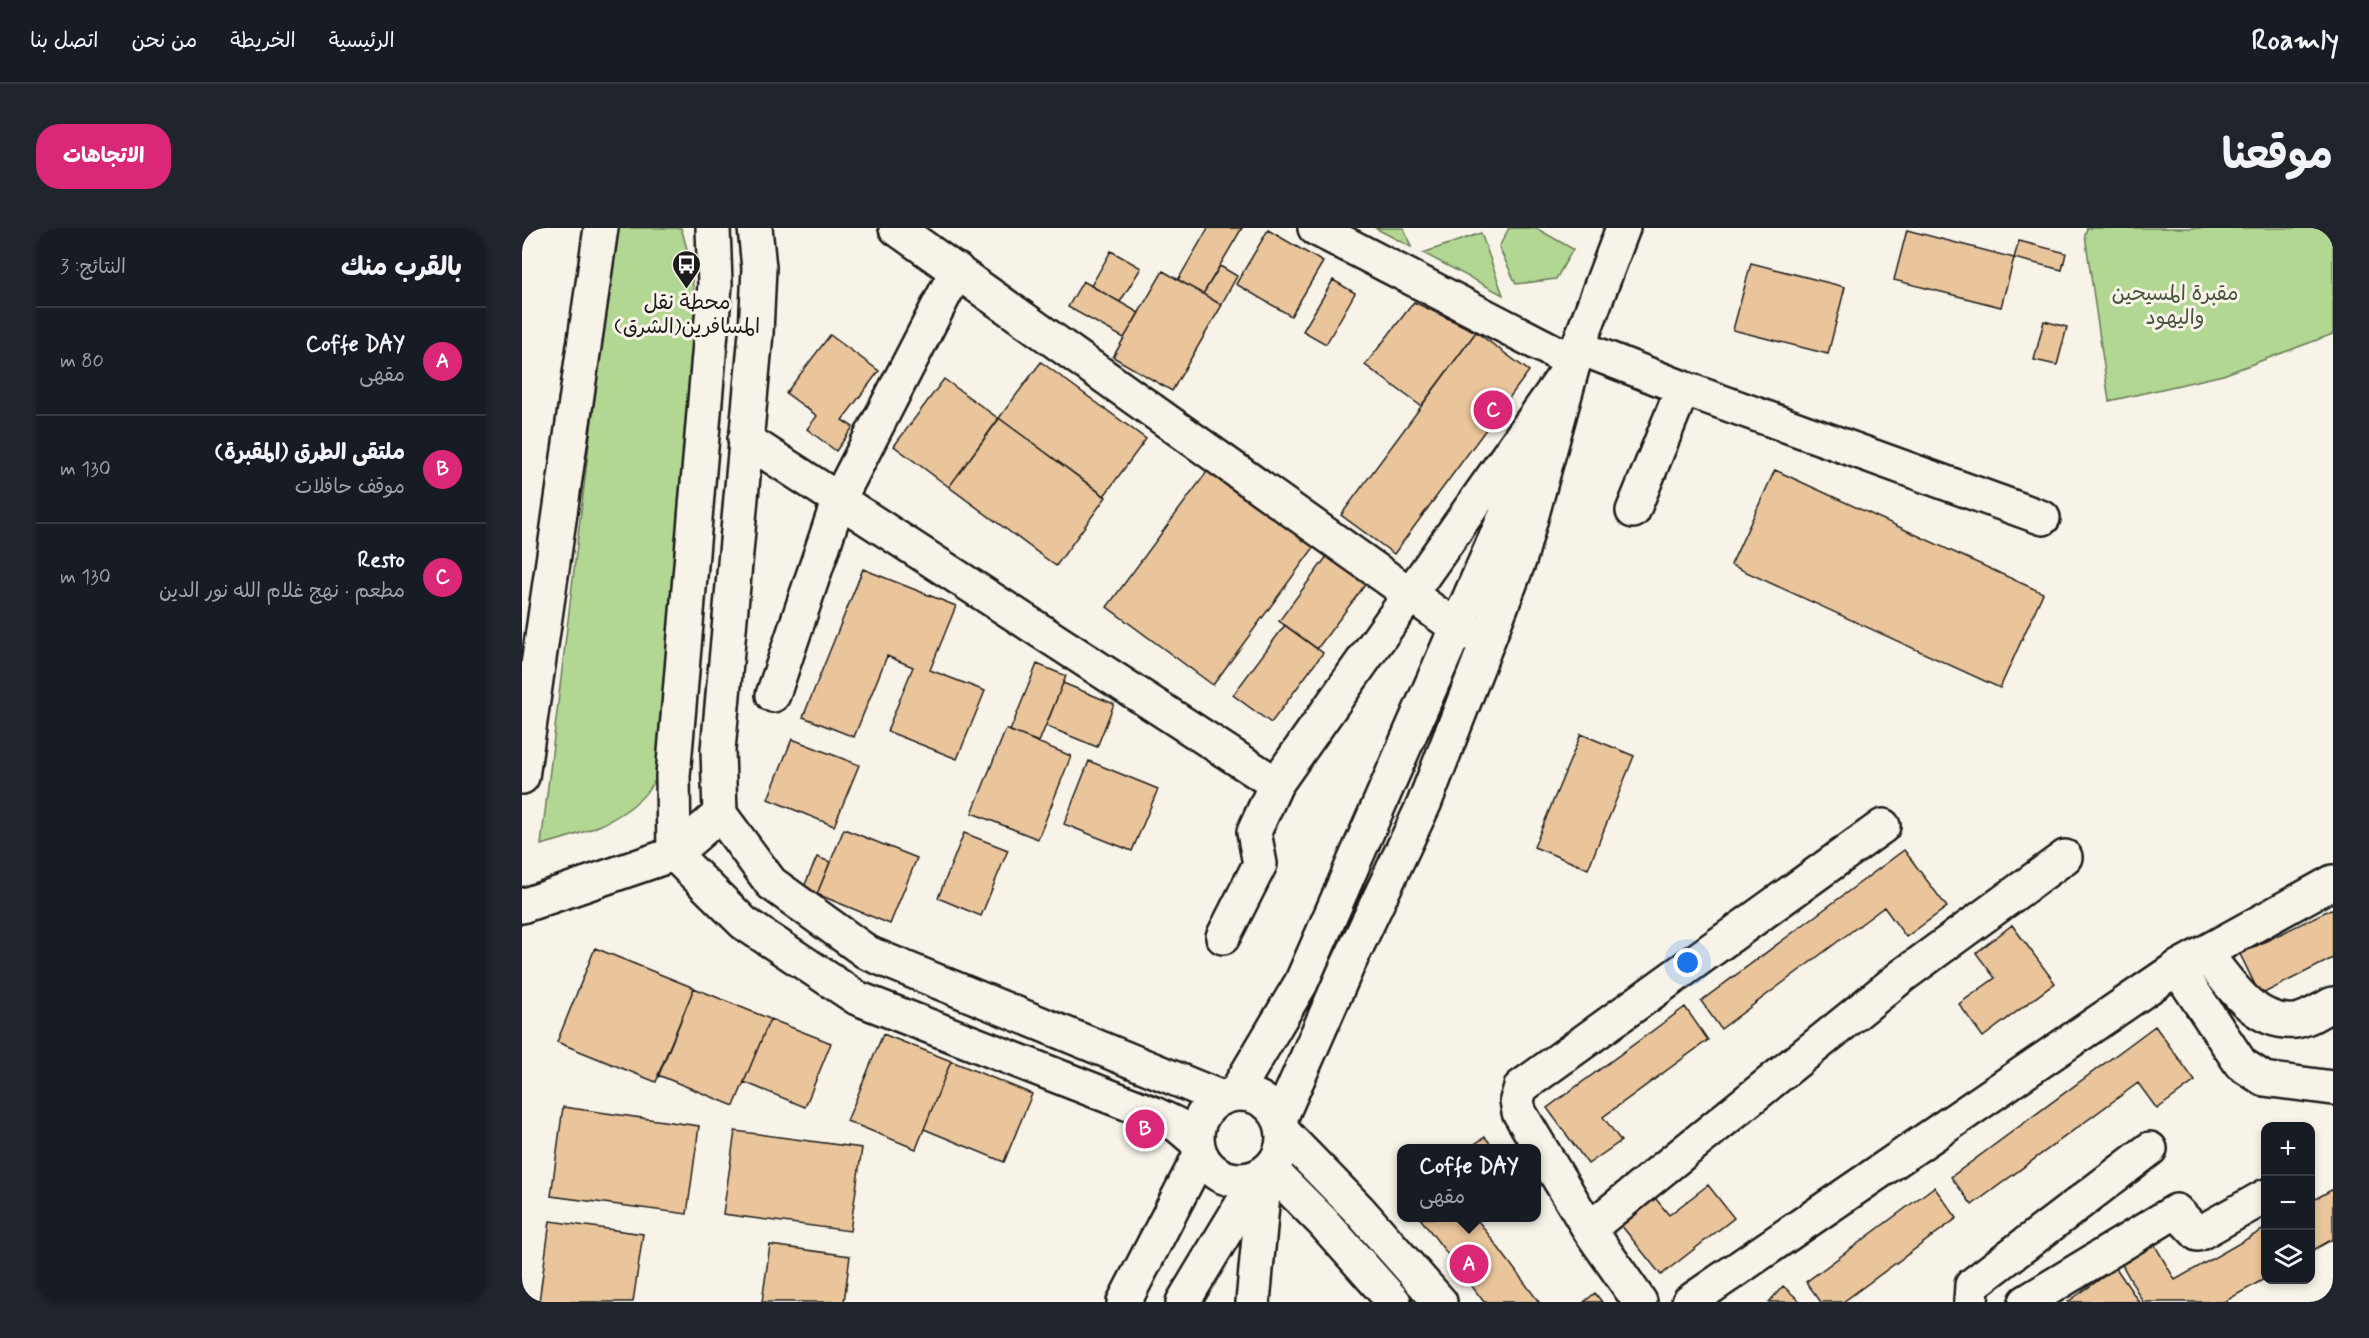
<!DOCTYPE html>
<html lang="ar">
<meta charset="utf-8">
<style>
body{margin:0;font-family:Mynerve,"Playpen Sans Arabic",sans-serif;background:#20242c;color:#f1f3f6;direction:rtl}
.controls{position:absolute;right:18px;bottom:18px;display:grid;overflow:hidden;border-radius:12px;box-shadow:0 3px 9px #0003}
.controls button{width:54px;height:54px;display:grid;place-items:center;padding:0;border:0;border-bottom:2px solid #363941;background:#171b24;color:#f1f3f6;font:30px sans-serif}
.you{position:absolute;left:1166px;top:735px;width:21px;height:21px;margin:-15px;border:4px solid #fff;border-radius:50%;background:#1a73e8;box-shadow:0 0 0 9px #1a73e833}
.badge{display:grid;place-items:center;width:39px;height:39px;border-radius:50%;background:#db2777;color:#fff;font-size:20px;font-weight:700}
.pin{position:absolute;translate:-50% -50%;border:3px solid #fff;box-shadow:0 2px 6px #0006}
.popup{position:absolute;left:875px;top:916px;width:144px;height:78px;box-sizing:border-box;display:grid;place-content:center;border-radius:12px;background:#171b24;filter:drop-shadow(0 2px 4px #0005);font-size:20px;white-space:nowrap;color:#9ea1a6}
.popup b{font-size:22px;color:#f1f3f6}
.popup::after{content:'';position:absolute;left:50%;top:100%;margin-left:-12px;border:12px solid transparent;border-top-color:#171b24}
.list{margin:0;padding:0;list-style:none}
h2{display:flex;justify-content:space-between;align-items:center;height:78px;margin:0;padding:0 24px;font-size:26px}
h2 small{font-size:20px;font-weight:400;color:#9ea1a6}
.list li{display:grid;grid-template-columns:39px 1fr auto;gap:18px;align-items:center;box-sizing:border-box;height:108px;padding:0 24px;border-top:2px solid #363941}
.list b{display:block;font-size:22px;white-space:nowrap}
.list p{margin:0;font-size:20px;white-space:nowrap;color:#9ea1a6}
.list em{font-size:20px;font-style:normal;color:#9ea1a6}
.icon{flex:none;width:33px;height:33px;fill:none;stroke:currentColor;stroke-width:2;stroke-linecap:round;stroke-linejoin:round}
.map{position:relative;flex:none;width:1811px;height:1074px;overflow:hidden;direction:ltr;border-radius:24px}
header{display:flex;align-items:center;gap:36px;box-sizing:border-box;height:84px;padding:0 30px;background:#171b24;border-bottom:2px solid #363941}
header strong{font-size:28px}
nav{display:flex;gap:33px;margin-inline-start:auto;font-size:21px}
.intro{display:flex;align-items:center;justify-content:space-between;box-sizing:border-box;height:144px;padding:0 36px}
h1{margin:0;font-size:42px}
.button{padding:15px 27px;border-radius:24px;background:#db2777;color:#fff;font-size:21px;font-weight:700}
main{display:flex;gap:36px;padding:0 36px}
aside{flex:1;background:#171b24;border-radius:24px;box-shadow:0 3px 9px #0003}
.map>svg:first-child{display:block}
.green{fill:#b2d792;stroke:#677a57;stroke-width:1.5}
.building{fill:#eac59b;stroke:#1c1c1c;stroke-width:1.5}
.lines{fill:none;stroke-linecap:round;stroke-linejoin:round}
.minor-casing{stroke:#1c1c1c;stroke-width:38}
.major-casing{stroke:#1c1c1c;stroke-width:38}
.highway-casing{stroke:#1c1c1c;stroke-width:38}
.minor{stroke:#f7f3e8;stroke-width:33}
.major{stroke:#f7f3e8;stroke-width:33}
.highway{stroke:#f7f3e8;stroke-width:33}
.labels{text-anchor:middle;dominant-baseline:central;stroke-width:6;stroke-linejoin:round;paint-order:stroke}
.park-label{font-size:21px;fill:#49543f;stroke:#f7f3e8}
.poi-label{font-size:21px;fill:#1c1c1c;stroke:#f7f3e8}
</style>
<header>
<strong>Roamly</strong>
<nav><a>الرئيسية</a><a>الخريطة</a><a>من نحن</a><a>اتصل بنا</a></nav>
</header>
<div class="intro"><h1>موقعنا</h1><a class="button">الاتجاهات</a></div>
<main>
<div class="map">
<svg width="1811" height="1074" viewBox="0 0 1811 1074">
<rect width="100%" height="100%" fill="#f7f3e8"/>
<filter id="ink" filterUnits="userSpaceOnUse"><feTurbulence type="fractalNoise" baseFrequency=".0167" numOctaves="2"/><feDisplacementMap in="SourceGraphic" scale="12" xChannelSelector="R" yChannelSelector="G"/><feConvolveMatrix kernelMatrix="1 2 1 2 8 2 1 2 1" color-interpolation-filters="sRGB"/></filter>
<g filter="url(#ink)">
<path class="green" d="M93 0H159C171 36 173 75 175 112L135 549C113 590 61 606 19 617Z
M853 0H882L889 19Z
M987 0H1014L1051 21 1034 51 994 56 977 19Z
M1565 0H1811V106L1701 147 1587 173 1563 7Z
M959 5 981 67 901 25Z"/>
<path class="building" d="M686 0H720L681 66 656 52Z
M746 2 801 34 769 88 714 56Z
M1385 2 1492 30 1479 79 1372 52Z
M1497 13 1544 25 1540 42 1492 30Z
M589 23 619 40 598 74 569 58Z
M1229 35 1323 59 1306 126 1211 102Z
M698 38 715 48 699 77 681 66Z
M641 43 700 77 650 163 591 129Z
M811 52 833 65 804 116 781 103Z
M561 53 617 85 602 110 546 79Z
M892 74 954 104 899 178 843 137Z
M1522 93 1545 99 1535 137 1512 132Z
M954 104 1007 143 872 326 819 287Z
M308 107 357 143 320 192 331 199 314 223 285 201 295 188 264 165Z
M519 134 624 211 582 268 477 190Z
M422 151 477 191 427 259 372 218Z
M477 190 584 269 534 338 427 259Z
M690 237 798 311 691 457 585 379Z
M1253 242 1521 365 1478 460 1209 337Z
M811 320 849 349 795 421 757 393Z
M341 341 434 378 408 442 463 463 435 531 365 503 391 439 365 428 332 509 281 489Z
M763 397 801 425 749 495 711 467Z
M515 436 544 448 517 514 488 503Z
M541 455 592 476 575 519 524 498Z
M484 501 549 528 516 611 450 585Z
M1059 506 1112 528 1066 641 1012 619Z
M270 511 337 537 312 598 246 571Z
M567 533 636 561 610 623 542 596Z
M322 601 395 630 368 696 295 666Z
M442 605 486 622 459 688 416 670Z
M1382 622 1425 679 1384 709 1362 679 1199 801 1179 773Z
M295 629 308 634 295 666 281 661Z
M1811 682V730L1738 767 1718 726 1805 683Z
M1490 697 1533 755 1461 809 1437 776 1473 750 1454 725Z
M73 720 172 760 134 854 35 814Z
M172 760 248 791 212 878 136 847Z
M1163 779 1186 812 1081 889 1099 913 1066 936 1025 880Z
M248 791 309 815 283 879 222 854Z
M1633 798 1673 853 1635 881 1616 855 1450 977 1429 949Z
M361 806 429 833 394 921 325 893Z
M429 833 510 866 482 934 402 901Z
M41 879 177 898 165 986 29 968Z
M213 903 340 920 328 1003 201 986Z
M963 909 972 920H947Z
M1186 957 1212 990 1139 1047 1095 992 1129 965 1147 987Z
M1412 959 1435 990 1321 1074H1299L1284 1054Z
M1811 961V1011L1788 1024V974Z
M898 990H954L1017 1074H962Z
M28 993 121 1006 111 1074H17Z
M1744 1000V1050L1702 1074H1621L1598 1033 1631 1014 1653 1052Z
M248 1017 328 1028 322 1074H240Z
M1594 1040 1617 1074H1546L1547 1073Z
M1261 1058 1279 1074H1247Z
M1073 1065 1080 1074H1062Z"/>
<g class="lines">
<defs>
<path id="minor" d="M374 0 934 399 961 411
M1056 119 1161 160 1521 290
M223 211 754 556 1052 134 793 0
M1111 283 1161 160
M251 467 317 271 435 42
M0 549 79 0
M0 678 152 626 198 586
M701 709 738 636 732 604 754 556
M1683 725C1706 752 1731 797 1773 793 1785 792 1800 781 1811 776
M1655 740 1719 836 1742 851 1811 860
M761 904 837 982 918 1074
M748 941 800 993 872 1074
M1067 1001 997 884 995 872 999 859 1361 598
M731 1074 743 945
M1118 1074 1067 1001 1380 748 1543 629
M1167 1074 1655 740 1811 654
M1449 1074 1450 1057 1628 921
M1504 1074 1654 983 1676 1006 1744 968"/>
<path id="major" d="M191 0 193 56 151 548 152 626 222 695 335 770 630 885 655 897 675 914
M233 0 237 40 234 105 196 522 198 586 249 655 346 725 700 870
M713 866 779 755 1007 234
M758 891 824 741 902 576 998 330 1056 119 1101 0"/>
<path id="highway" d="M675 909a43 43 0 1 1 86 0a43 43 0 1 1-86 0Z
M602 1074 678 927
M661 1074 737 948"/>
</defs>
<use href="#minor" class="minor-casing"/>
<use href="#major" class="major-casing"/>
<use href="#highway" class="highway-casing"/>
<use href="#minor" class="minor"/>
<use href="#major" class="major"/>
<use href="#highway" class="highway"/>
</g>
</g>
<defs>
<symbol id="bus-pin" viewBox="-11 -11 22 30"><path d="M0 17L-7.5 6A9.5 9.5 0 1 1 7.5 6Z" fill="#1c1c1c" stroke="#f7f3e8"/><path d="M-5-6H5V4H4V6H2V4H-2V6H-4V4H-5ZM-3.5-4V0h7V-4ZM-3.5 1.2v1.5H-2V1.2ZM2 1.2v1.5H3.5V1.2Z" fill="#fff"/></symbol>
</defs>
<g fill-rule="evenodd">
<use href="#bus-pin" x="148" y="20" width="33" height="45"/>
</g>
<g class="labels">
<g class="park-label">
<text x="1653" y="66">مقبرة المسيحين<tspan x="1653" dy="24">واليهود</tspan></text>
</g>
<g class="poi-label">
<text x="165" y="75">محطة نقل<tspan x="165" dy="24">المسافرين(الشرق)</tspan></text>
</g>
</g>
</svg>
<div class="controls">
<button>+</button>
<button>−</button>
<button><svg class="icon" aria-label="layers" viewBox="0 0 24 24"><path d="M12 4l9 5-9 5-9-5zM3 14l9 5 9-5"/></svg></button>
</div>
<div class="you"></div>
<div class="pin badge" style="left:947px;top:1036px">A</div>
<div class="popup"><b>Coffe DAY</b>مقهى</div>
<div class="pin badge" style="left:623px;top:901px">B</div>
<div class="pin badge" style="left:971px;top:182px">C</div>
</div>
<aside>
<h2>بالقرب منك<small>النتائج: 3</small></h2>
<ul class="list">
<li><span class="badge">A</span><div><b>Coffe DAY</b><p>مقهى</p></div><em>80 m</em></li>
<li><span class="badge">B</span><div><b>ملتقى الطرق (المقبرة)</b><p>موقف حافلات</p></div><em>130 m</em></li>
<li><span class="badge">C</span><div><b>Resto</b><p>مطعم · نهج غلام الله نور الدين</p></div><em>130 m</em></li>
</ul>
</aside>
</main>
